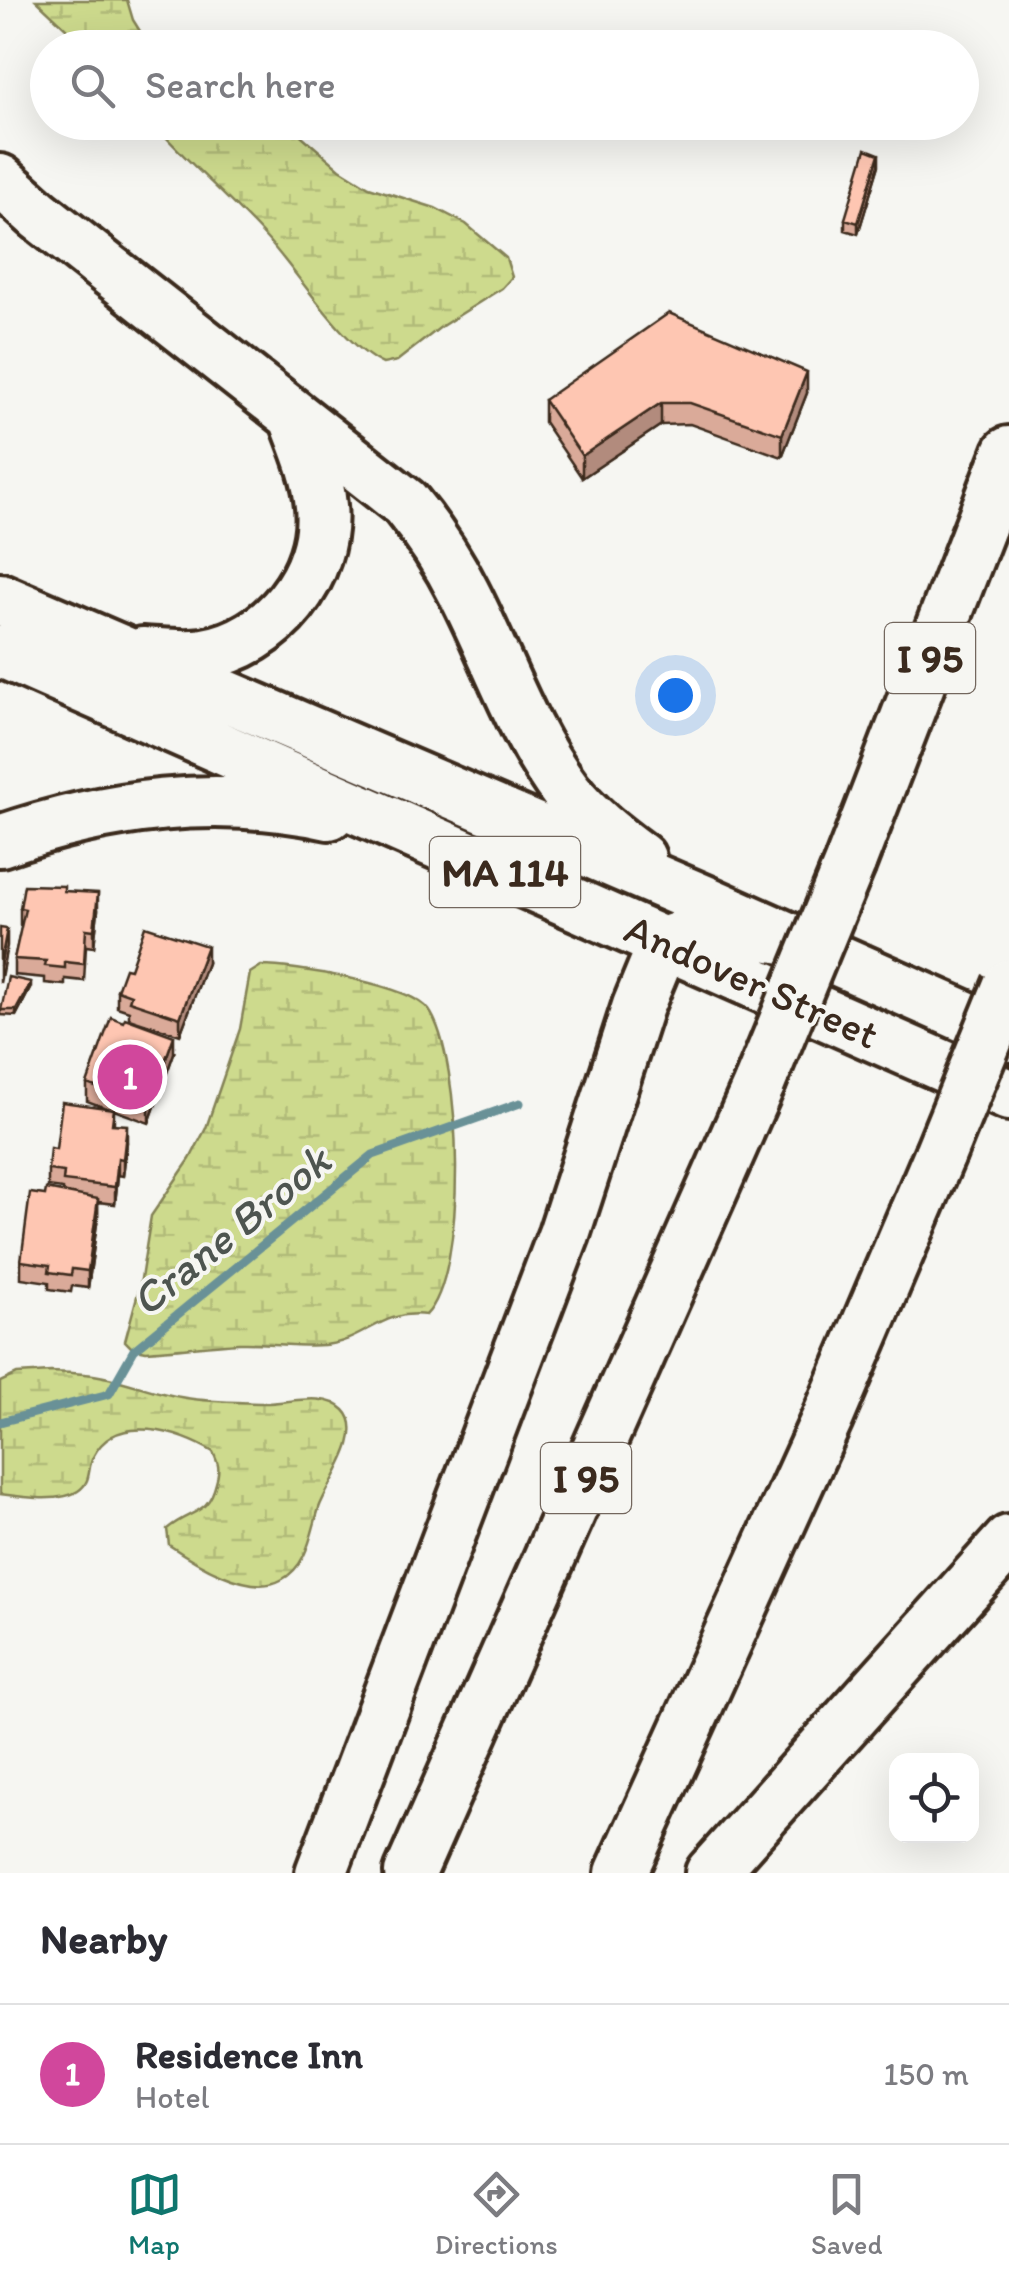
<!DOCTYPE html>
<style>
body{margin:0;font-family:Itim,sans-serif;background:#f2f2f3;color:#2b2b33}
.controls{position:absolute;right:30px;bottom:30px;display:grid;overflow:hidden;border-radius:20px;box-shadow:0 10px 40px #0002}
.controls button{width:90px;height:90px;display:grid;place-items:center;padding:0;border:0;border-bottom:2px solid #e1e1e2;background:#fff;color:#2b2b33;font:50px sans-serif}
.you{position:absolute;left:675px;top:695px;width:35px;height:35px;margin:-25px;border:8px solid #fff;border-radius:50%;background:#1a73e8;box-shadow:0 0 0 15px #1a73e833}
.badge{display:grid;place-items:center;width:65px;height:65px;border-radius:50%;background:#0f766e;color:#fff;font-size:32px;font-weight:700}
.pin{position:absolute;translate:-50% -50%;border:5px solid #fff;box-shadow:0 2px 10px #0006}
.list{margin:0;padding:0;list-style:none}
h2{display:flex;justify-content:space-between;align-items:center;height:130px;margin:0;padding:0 40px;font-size:42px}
h2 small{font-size:32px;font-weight:400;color:#7c7c81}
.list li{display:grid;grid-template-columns:65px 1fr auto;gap:30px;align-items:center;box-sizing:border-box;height:140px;padding:0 40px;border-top:2px solid #e1e1e2}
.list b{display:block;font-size:38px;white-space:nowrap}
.list p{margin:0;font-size:32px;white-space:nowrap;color:#7c7c81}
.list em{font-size:32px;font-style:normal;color:#7c7c81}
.icon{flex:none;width:55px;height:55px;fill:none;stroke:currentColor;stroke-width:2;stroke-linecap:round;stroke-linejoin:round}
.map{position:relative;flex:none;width:1009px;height:1873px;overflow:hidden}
.search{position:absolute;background:#fff;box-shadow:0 10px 40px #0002;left:30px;right:30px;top:30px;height:110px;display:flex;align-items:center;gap:25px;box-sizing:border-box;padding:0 35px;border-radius:55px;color:#7c7c81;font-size:38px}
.sheet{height:270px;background:#fff}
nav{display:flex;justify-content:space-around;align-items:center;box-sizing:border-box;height:140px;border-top:2px solid #e1e1e2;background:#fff;font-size:28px;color:#7c7c81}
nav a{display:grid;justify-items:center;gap:5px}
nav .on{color:#0f766e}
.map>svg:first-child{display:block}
.wetland{fill:url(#wetland-marsh);stroke:#848256;stroke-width:2.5}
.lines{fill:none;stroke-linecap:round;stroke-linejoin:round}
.stream{stroke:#699197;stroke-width:9}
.highway-casing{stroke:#3b2a1e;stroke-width:58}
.highway{stroke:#f6f6f2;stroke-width:50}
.highway-bridge-casing{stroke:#3b2a1e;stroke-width:58;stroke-linecap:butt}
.highway-bridge{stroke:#f6f6f2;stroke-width:50}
.wall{fill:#daaa99;stroke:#3b2a1e;stroke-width:2.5}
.shaded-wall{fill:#b28b7d;stroke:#3b2a1e;stroke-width:2.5}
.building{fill:#fec6b2;stroke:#3b2a1e;stroke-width:2.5}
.labels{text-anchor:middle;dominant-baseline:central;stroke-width:8;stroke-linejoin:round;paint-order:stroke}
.shield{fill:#f6f6f2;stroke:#73675e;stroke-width:2.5}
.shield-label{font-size:40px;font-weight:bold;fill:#3b2a1e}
.street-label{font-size:42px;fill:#3b2a1e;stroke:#f6f6f2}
.water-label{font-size:45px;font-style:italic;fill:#4e5550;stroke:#f6f6f2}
</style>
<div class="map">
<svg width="1009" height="1873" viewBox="0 0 1009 1873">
<defs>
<pattern id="wetland-marsh" width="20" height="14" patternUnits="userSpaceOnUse" patternTransform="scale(2.5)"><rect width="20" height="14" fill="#cdda8d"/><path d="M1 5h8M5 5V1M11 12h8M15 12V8" fill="none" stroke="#b1bb79"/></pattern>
</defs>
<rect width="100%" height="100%" fill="#f6f6f2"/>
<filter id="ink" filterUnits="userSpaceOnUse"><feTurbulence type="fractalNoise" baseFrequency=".01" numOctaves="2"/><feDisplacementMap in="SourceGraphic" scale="20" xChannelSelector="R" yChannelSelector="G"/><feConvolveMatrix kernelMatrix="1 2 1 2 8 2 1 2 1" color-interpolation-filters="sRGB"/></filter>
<g filter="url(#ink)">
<path class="wetland" d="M36 0H127L133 20 150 47H86Z
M153 123H287L340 169 369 187 435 208 466 224 506 258 512 277 502 288 442 326 397 361 383 364C343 346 299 274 267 239 231 199 189 164 153 123Z
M261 966C293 966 410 984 429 1010 463 1059 468 1274 426 1315 381 1309 364 1342 324 1345 296 1347 267 1342 239 1343 208 1345 177 1349 146 1351L132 1348 125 1341 140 1285 151 1216 190 1159 206 1128 240 1029 250 973Z
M51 1372C69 1373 87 1373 104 1377 132 1383 158 1394 186 1398 211 1402 237 1402 262 1403 287 1404 324 1390 344 1410 368 1434 327 1484 319 1508 311 1533 308 1566 281 1580 250 1597 194 1562 169 1545L167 1529C191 1509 208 1516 216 1483 220 1469 219 1465 213 1452 181 1432 115 1411 93 1457 87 1469 92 1482 78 1491 60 1503 21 1497 0 1494V1382L17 1374Z"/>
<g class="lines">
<path class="stream" d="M0 1422 109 1394 134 1350 373 1155 520 1103"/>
<defs>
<path id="highway" d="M0 180 39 215 405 503C428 531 448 561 464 593 498 659 521 731 566 791 586 817 613 838 640 858
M0 599 707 902 1009 1036
M0 651 1009 1095
M143 653C163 654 184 657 204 654 272 644 328 575 321 506 318 475 306 447 295 418
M0 841C108 804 216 790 329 814
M850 863 1009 452
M321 1873 564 1234 638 1006 664 943C708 924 749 932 794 940
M410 1873 760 1082
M621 1873 828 1417 940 1154
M711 1873 1009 1541"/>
</defs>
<use href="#highway" class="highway-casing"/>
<use href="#highway" class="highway"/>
<defs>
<path id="highway-bridge" d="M760 1082 850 863
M940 1154 1009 985"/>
</defs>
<use href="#highway-bridge" class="highway-bridge-casing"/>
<use href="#highway-bridge" class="highway-bridge"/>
</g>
<path class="wall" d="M879 165 858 234 845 230V219Z
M807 393 782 457 690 424 661 425 582 478 544 422V400Z
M64 891 98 910 94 947 86 946 84 981 65 979V985L45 983V978L14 975V959L22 925H20V908Z
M207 963 180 1035 129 1018V1011L117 1007V990L130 969Z
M31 987 16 1016 1 1015V1010Z
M174 1053 149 1123 114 1110V1124L127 1142 123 1176 118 1175 115 1204 98 1202V1216L88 1288 72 1286 71 1292 49 1289V1282L21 1278V1261L45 1195 63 1192V1189L48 1187V1170L56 1149 106 1108 87 1101V1084Z"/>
<path class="shaded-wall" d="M879 154V165L858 234V223Z
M807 372V393L782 457V435Z
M661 403V425L582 478V456Z
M98 893V910L94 947V930Z
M7 929V946L0 983V966Z
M207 946V963L180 1035V1018Z
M31 982V987L16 1016V1010Z
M174 1036V1053L149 1123V1106Z
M127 1125V1142L123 1176V1159Z
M118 1158V1175L115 1204V1187Z
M98 1199V1216L88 1288V1271Z"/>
<path class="building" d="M866 149 879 154 858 223 845 219Z
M669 313 807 372 782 435 690 403H661L582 456 544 400Z
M24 885 64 886V891L98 893 94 930 86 929 84 964 65 962V968L45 966 46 961 14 959 25 909 20 908Z
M145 926 207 946 180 1018 129 1001 131 995 117 990 125 968 130 969Z
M0 928 7 929 0 966Z
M8 977 31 982 16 1010H1Z
M111 1017 123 1022 125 1018 174 1036 149 1106 87 1084Z
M62 1102 114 1109 112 1124 127 1125 123 1159 118 1158 115 1187 63 1181 64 1172 48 1170 50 1148 56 1149Z
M46 1189 98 1199 88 1271 72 1269 71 1275 49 1272 50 1265 21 1261 30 1193 45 1195Z"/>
</g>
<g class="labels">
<g class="shield">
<rect x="885" y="623" width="90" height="70" rx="8"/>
<rect x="430" y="837" width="150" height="70" rx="8"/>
<rect x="541" y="1443" width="90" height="70" rx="8"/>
</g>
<g class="shield-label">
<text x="930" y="658">I 95</text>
<text x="505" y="872">MA 114</text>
<text x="586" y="1478">I 95</text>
</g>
<g class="street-label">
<text transform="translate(752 981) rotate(24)">Andover Street</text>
</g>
<g class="water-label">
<text transform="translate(230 1230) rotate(-39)">Crane Brook</text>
</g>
</g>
</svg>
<div class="controls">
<button><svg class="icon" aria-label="locate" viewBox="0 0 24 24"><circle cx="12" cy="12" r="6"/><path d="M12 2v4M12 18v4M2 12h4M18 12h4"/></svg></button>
</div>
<div class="you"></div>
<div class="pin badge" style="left:130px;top:1077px;background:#d1479c">1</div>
<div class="search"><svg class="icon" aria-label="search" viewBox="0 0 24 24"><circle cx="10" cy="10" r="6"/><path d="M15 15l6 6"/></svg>Search here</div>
</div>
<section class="sheet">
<h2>Nearby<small></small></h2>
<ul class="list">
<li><span class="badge" style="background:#d1479c">1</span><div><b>Residence Inn</b><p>Hotel</p></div><em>150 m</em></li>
</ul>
</section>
<nav>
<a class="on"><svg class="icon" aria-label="map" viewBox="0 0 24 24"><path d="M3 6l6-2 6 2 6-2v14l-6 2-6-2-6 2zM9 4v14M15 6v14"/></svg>Map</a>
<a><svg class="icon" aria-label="directions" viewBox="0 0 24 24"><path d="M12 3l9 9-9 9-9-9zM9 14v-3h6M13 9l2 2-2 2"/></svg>Directions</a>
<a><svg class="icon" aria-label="saved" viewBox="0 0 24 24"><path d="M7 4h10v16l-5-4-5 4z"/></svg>Saved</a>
</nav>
